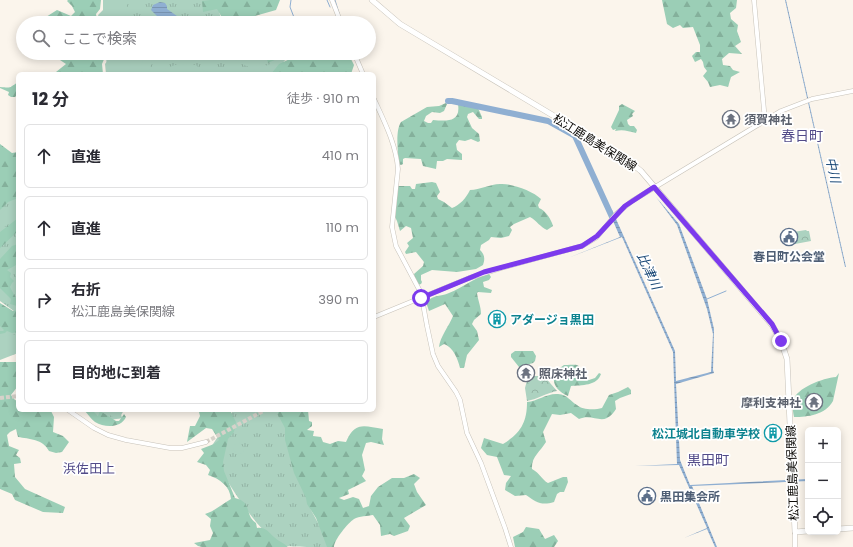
<!DOCTYPE html>
<html lang="ja">
<meta charset="utf-8">
<style>
body{margin:0;font-family:Poppins,"Noto Sans JP",sans-serif;background:#f2f2f3;color:#2b2b33}
.controls{position:absolute;right:12px;bottom:12px;display:grid;overflow:hidden;border-radius:6px;box-shadow:0 2px 10px #0003}
.controls button{width:36px;height:36px;display:grid;place-items:center;padding:0;border:0;border-bottom:1px solid #e1e1e2;background:#fff;color:#2b2b33;font:20px sans-serif}
.stop{position:absolute;width:12px;height:12px;margin:-9px;border:3px solid #7c3aed;border-radius:50%;background:#fff}
.stop.end{background:#7c3aed;border-color:#fff;box-shadow:0 1px 4px #0008}
.list{margin:0;padding:0;list-style:none}
h2{display:flex;justify-content:space-between;align-items:center;height:52px;margin:0;padding:0 16px;font-size:17px}
h2 small{font-size:13px;font-weight:400;color:#7c7c81}
.list li{display:grid;grid-template-columns:26px 1fr auto;gap:12px;align-items:center;box-sizing:border-box;height:64px;margin:0 8px 8px;padding:0 8px;border:1px solid #e1e1e2;border-radius:6px}
.list b{display:block;font-size:15px;white-space:nowrap}
.list p{margin:0;font-size:13px;white-space:nowrap;color:#7c7c81}
.list em{font-size:13px;font-style:normal;color:#7c7c81}
.icon{flex:none;width:22px;height:22px;fill:none;stroke:currentColor;stroke-width:2;stroke-linecap:round;stroke-linejoin:round}
.map{position:relative;flex:none;width:853px;height:547px;overflow:hidden}
.search{position:absolute;background:#fff;box-shadow:0 2px 10px #0003;left:16px;top:16px;width:360px;height:44px;display:flex;align-items:center;gap:10px;box-sizing:border-box;padding:0 14px;border-radius:22px;color:#7c7c81;font-size:15px}
.panel{position:absolute;background:#fff;box-shadow:0 2px 10px #0003;left:16px;top:72px;width:360px;height:340px;border-radius:6px}
.map>svg:first-child{display:block}
.grass{fill:url(#grass-tufts)}
.forest{fill:url(#forest-firs)}
.park{fill:url(#park-crowns)}
.pitch{fill:#acd2c0}
.water{fill:url(#water-rules)}
.lines{fill:none;stroke-linecap:round;stroke-linejoin:round}
.stream{stroke:#8fafd2;stroke-width:1}
.river{stroke:#8fafd2;stroke-width:6}
.minor-tunnel{stroke:#d7d2ca;stroke-width:4;stroke-dasharray:4 2;stroke-linecap:butt}
.minor-casing{stroke:#c7c2b9;stroke-width:5}
.major-casing{stroke:#c7c2b9;stroke-width:6}
.minor{stroke:#fff;stroke-width:4}
.major{stroke:#fff;stroke-width:5}
.route{stroke:#7c3aed;stroke-width:5}
.labels{text-anchor:middle;dominant-baseline:central;stroke-width:3.5;stroke-linejoin:round;paint-order:stroke}
.worship-label{font-size:12px;font-weight:bold;fill:#5b616d;stroke:#fff;text-anchor:start}
.street-label{font-size:12px;fill:#0d0b08;stroke:#fff}
.service-label{font-size:12px;font-weight:bold;fill:#4e5e75;stroke:#fff}
.culture-label{font-size:12px;font-weight:bold;fill:#0d838f;stroke:#fff;text-anchor:start}
.water-label{font-size:13px;font-style:italic;fill:#1c4a78;stroke:#fff}
.neighbourhood-label{font-size:13px;fill:#524b89;stroke:#fff}
.quarter-label{font-size:14px;fill:#524b89;stroke:#fff}
</style>
<div class="map">
<svg width="853" height="547" viewBox="0 0 853 547">
<defs>
<pattern id="grass-tufts" width="24" height="20" patternUnits="userSpaceOnUse"><rect width="24" height="20" fill="#acd2c0"/><path d="M3 7l-1-3M5 7V3M7 7l1-3M15 17l-1-3M17 17v-4M19 17l1-3" fill="none" stroke="#93b3a4"/></pattern>
<pattern id="forest-firs" width="22" height="20" patternUnits="userSpaceOnUse"><rect width="22" height="20" fill="#9bceb6"/><path d="M5 1l3.5 6h-7zM16 11l3.5 6h-7z" fill="#84b09b"/></pattern>
<pattern id="park-crowns" width="20" height="18" patternUnits="userSpaceOnUse"><rect width="20" height="18" fill="#acd2c0"/><path d="M2 6a3 3 0 1 1 6 0M12 15a3 3 0 1 1 6 0" fill="none" stroke="#93b3a4"/></pattern>
<pattern id="water-rules" width="6" height="5" patternUnits="userSpaceOnUse"><rect width="6" height="5" fill="#8fafd2"/><path d="M0 2.5h6" fill="none" stroke="#7a95b3"/></pattern>
</defs>
<rect width="100%" height="100%" fill="#fbf5ec"/>
<path class="grass" d="M105 0H218L217 3 222 23H104Z
M106 53H279L285 56 281 74H107Z
M18 193V314L0 301V204Z
M0 322 18 325V353L0 360Z
M90 410H120L122 418C109 421 100 420 90 410Z
M233 410H282L311 510 331 547C323 547 290 547 285 546 255 533 226 478 209 450L227 423Z"/>
<path class="forest" d="M68 0H101L100 9 96 14 97 20 102 23H42L46 17 57 10 71 16 75 12 72 6 67 1Z
M210 0H280L276 10 244 19 242 23H222L224 21 217 9 203 12 202 1Z
M662 0H737L736 8 730 13 731 19 738 25 737 31 741 42 735 46 742 54 729 53 722 59 723 65 730 66 733 70 740 72 731 77 728 87 720 85 710 87 708 82 703 76 707 71 704 67 703 62 701 59 695 62 692 56 696 52H700V45L693 27 683 28 680 25 673 28 667 24Z
M57 53H105V57L102 64 103 74H56V72L66 64 60 60Z
M267 53H290L268 63 266 56Z
M294 53H324L340 56 350 57 354 65 351 74H271L279 64 294 57Z
M18 82V94L15 97H11L8 95 9 92 0 88V87C12 88 9 88 18 82Z
M446 103 447 104 444 111 440 113 432 112 426 116 424 121 428 123H431L433 120C446 121 461 123 458 104L478 108 482 117V119H479L473 112 468 114 467 117 472 128 479 134 480 141 478 142 471 139 465 141 459 140 456 144 457 150 462 154V160L447 159 443 161H437L436 169 423 166 421 159 405 158 403 159V164L401 165 399 164C398 153 395 131 401 122L427 107 439 106Z
M622 104 635 111 632 114 633 116 627 120 628 124 630 126H634L637 130 636 133C628 131 623 129 615 131L616 129 613 130 611 127 619 110V106Z
M0 144 12 153 18 152V198L8 202 0 210Z
M432 182 436 183 440 192 437 196 438 199 444 202 452 208C460 205 466 198 470 190 480 190 490 184 500 184 511 183 533 191 541 199L538 205 539 208C546 211 551 219 553 226L547 230C540 227 537 221 530 217L514 224 510 227 512 230 509 236 501 238 491 237 489 240 481 245 480 250C485 255 485 259 483 265L476 269 457 272 432 270 421 275V280L422 282 421 284 418 285 416 282 414 274 423 266 424 262 416 252 406 254 405 252 409 246 407 243 413 238 411 228 406 226 400 231 397 221 395 217 398 186H410L412 189H415L416 184Z
M18 218V231L0 248V232Z
M18 244V264L7 270 11 273 10 277 14 281 12 283 10 287 18 302V308L17 306 10 304 11 299 0 288V259L12 246Z
M489 274 491 277 489 280 483 282 484 287 492 290 491 293 478 292 477 293C478 301 481 306 481 314L474 320 472 324 477 331 479 340 467 355 464 368H460C458 359 453 347 444 344L439 347C440 337 449 326 453 316L445 304 429 311 426 302C435 294 440 297 449 293 464 287 471 279 489 274Z
M0 303 13 311 18 310V332L12 333 7 331 5 333 0 334V331H3L4 330 0 326Z
M515 351H533L536 356 535 361 533 363 519 367 511 357V354Z
M0 362H18V386L11 395 15 400 18 401V410L51 411 54 417 53 432 63 436 69 442 62 452 56 453 49 451C43 439 29 439 18 437L16 429 10 432 7 435 9 446 19 450 16 455 20 458 21 463 14 464 15 477 25 489 65 507 63 513 43 512 15 500 12 494 0 489Z
M564 365C581 365 577 362 584 377L589 380 595 378 599 373 601 374C597 386 582 385 571 386L568 396C552 389 548 375 564 365Z
M839 373 833 401C825 415 808 417 794 417 793 412 792 406 793 401 796 388 823 378 836 377Z
M628 387 631 390V394L620 398 615 401 616 409C614 412 611 416 607 418 599 422 590 414 579 419L571 413 560 415 552 414 543 432 546 442C540 452 531 457 532 469 540 473 542 480 548 483L563 477H567L568 482 564 492H560L557 494 554 502C541 506 536 502 526 495L515 496 505 490 506 483 511 476 504 475 497 457 487 455 481 448 484 438 503 444C521 433 527 422 527 402 538 401 547 393 558 394 568 395 570 401 577 405 582 410 595 410 602 408L609 395 618 392Z
M84 410H92L98 416 100 411 116 421H119L124 414 126 417C121 428 105 428 95 422 91 419 88 414 84 410Z
M201 410H230L236 422 234 432 228 439 223 462 224 471 235 498C253 502 244 515 256 523L257 528C266 527 268 532 274 537 278 541 284 543 288 547H202L198 546 194 543 210 540 213 533 210 526 211 519 205 514C215 511 222 504 231 499 230 486 220 479 208 475L210 470 206 465 197 462 204 453 201 449 214 444 219 440 212 429 206 428 187 442 190 426H195L200 416 199 412Z
M278 410H308L309 421 312 422V426L307 430 314 431 313 436 321 437 323 442 330 444 338 441 346 442C355 421 364 426 383 429L382 439 384 445 371 442 366 443 362 455 365 470 362 476 366 481 348 490 349 494 339 498 344 500 353 497 359 499 363 508 369 506 371 496 378 487 392 478H404L414 474 420 478 414 484 417 492 426 505 404 518 410 526 408 531 394 536 390 534 381 536 380 525 373 515C368 516 359 516 354 519 348 523 334 540 334 547H327L316 518 307 504 306 498 294 473 285 440V428L278 415Z
M526 527 539 529 545 539 554 535 558 541 554 547H515L513 537 523 532Z"/>
<path class="park" d="M806 230 807 231H809L811 241 795 244 793 232Z
M528 376H544L557 391C546 393 538 399 527 401L525 388Z"/>
<path class="pitch" d="M103 0H128L125 18V23H102L99 18 98 15 103 10Z
M110 53H133L128 74H106L105 64 109 59Z
M143 53H151L152 63 148 74H141Z
M204 53H266L265 62 251 67 246 66 242 63 222 56 206 54Z
M288 56 291 57 277 65 270 74H246L261 67 274 63Z
M180 64 196 65C200 70 207 71 212 74H156L158 71C166 69 172 65 180 64Z
M18 201V217L0 230V215L7 208Z
M18 334V347L8 350 0 359V337Z
M104 410H124L120 417C113 419 109 415 104 410Z
M238 442C241 444 244 447 244 451L240 454C235 453 233 450 233 446Z"/>
<path class="water" d="M785 0H786L846 267H845Z
M160 2 165 3 167 6V9L177 16 176 23H159L157 16 151 10 153 5Z
M656 197 679 224 707 299 714 329 713 370 714 373 676 384 680 460 690 485 808 479V481L692 486 717 547H715L707 529 684 538 707 528 679 465 635 466 677 464 673 352 622 237 568 258 620 237 610 214 612 210 675 351 676 381 711 372 713 334 707 309 677 225Z"/>
<g class="lines">
<path class="stream" d="M291 0 290 7 295 20 311 23
M327 0 330 7
M335 0 339 13
M335 20 337 23
M707 299 726 291"/>
<path class="river" d="M448 101H452L548 121 575 136 613 219"/>
<path class="minor-tunnel" d="M0 398 18 396
M206 442 265 410"/>
<defs>
<path id="minor" d="M332 0 341 23
M754 0 765 121
M354 53 363 74
M374 99C384 121 396 144 398 169L392 227 396 246 421 293 427 326 433 354 438 366 456 392 460 400 467 433 481 463 505 528 511 547
M374 317 469 278 501 268 582 246 597 237 616 214 632 201 781 111 812 99 853 91
M68 410 94 428 108 435 126 440 170 448H182L206 442
M795 532V547"/>
<path id="major" d="M372 0 400 24 626 159 641 171 772 325 781 341 787 359 795 532 808 531
M838 529 853 528"/>
</defs>
<use href="#minor" class="minor-casing"/>
<use href="#major" class="major-casing"/>
<use href="#minor" class="minor"/>
<use href="#major" class="major"/>
</g>
<g class="lines">
<path class="route" d="M421 298 484 272 582 246 597 236 625 206 654 187 772 324 781 341"/>
</g>
<defs>
<symbol id="temple-ring" viewBox="-11 -11 22 22"><circle r="9.5" fill="#fff" stroke="#6b7280" stroke-width="1.5"/><path d="M0-6L5-2H3V0L6.5 2.5H4V6H1.5V3h-3V6H-4V2.5H-6.5L-3 0V-2H-5Z" fill="#6b7280"/></symbol>
<symbol id="civic-ring" viewBox="-11 -11 22 22"><circle r="9.5" fill="#fff" stroke="#5c6f8a" stroke-width="1.5"/><path d="M-.6-6.5H3V-4.5H.6V-3L4-1V1h2V6H-6V1h2V-1L-.6-3ZM-1.2 2.5V6h2.4V2.5Z" fill="#5c6f8a"/></symbol>
<symbol id="building-ring" viewBox="-11 -11 22 22"><circle r="9.5" fill="#fff" stroke="#0f9aa8" stroke-width="1.5"/><path d="M-4-6H4V6H1V3H-1V6H-4ZM-2.5-4.3h1.7v1.8h-1.7ZM.8-4.3h1.7v1.8H.8ZM-2.5-1h1.7V.8h-1.7ZM.8-1h1.7V.8H.8Z" fill="#0f9aa8"/></symbol>
</defs>
<g fill-rule="evenodd">
<use href="#temple-ring" x="721" y="109" width="20" height="20"/>
<use href="#civic-ring" x="779" y="227" width="20" height="20"/>
<use href="#building-ring" x="487" y="309" width="20" height="20"/>
<use href="#temple-ring" x="516" y="363" width="20" height="20"/>
<use href="#temple-ring" x="804" y="392" width="20" height="20"/>
<use href="#building-ring" x="763" y="423" width="20" height="20"/>
<use href="#civic-ring" x="637" y="486" width="20" height="20"/>
</g>
<g class="labels">
<g class="worship-label">
<text x="744" y="119">須賀神社</text>
<text x="539" y="373">照床神社</text>
<text x="801" y="402" text-anchor="end">摩利支神社</text>
</g>
<g class="street-label">
<text transform="translate(595 142) rotate(32)">松江鹿島美保関線</text>
<text transform="translate(792 473) rotate(-92)">松江鹿島美保関線</text>
</g>
<g class="service-label">
<text x="789" y="256">春日町公会堂</text>
<text x="660" y="496" text-anchor="start">黒田集会所</text>
</g>
<g class="culture-label">
<text x="510" y="319">アダージョ黒田</text>
<text x="760" y="433" text-anchor="end">松江城北自動車学校</text>
</g>
<g class="water-label">
<text transform="translate(833 170) rotate(77)">中川</text>
<text transform="translate(649 271) rotate(65)">比津川</text>
</g>
<g class="neighbourhood-label">
<text x="89" y="468">浜佐田上</text>
</g>
<g class="quarter-label">
<text x="802" y="136">春日町</text>
<text x="708" y="460">黒田町</text>
</g>
</g>
</svg>
<div class="controls">
<button>+</button>
<button>−</button>
<button><svg class="icon" aria-label="locate" viewBox="0 0 24 24"><circle cx="12" cy="12" r="6"/><path d="M12 2v4M12 18v4M2 12h4M18 12h4"/></svg></button>
</div>
<div class="stop" style="left:421px;top:298px"></div>
<div class="stop end" style="left:781px;top:341px"></div>
<div class="search"><svg class="icon" aria-label="search" viewBox="0 0 24 24"><circle cx="10" cy="10" r="6"/><path d="M15 15l6 6"/></svg>ここで検索</div>
<section class="panel">
<h2>12 分<small>徒歩 · 910 m</small></h2>
<ul class="list">
<li><svg class="icon" aria-label="ahead" viewBox="0 0 24 24"><path d="M12 20V5M6 11l6-6 6 6"/></svg><div><b>直進</b></div><em>410 m</em></li>
<li><svg class="icon" aria-label="ahead" viewBox="0 0 24 24"><path d="M12 20V5M6 11l6-6 6 6"/></svg><div><b>直進</b></div><em>110 m</em></li>
<li><svg class="icon" aria-label="right" viewBox="0 0 24 24"><path d="M7 20v-9h11M14 6l5 5-5 5"/></svg><div><b>右折</b><p>松江鹿島美保関線</p></div><em>390 m</em></li>
<li><svg class="icon" aria-label="arrive" viewBox="0 0 24 24"><path d="M6 21V4h12l-3 4 3 4H6"/></svg><div><b>目的地に到着</b></div></li>
</ul>
</section>
</div>
